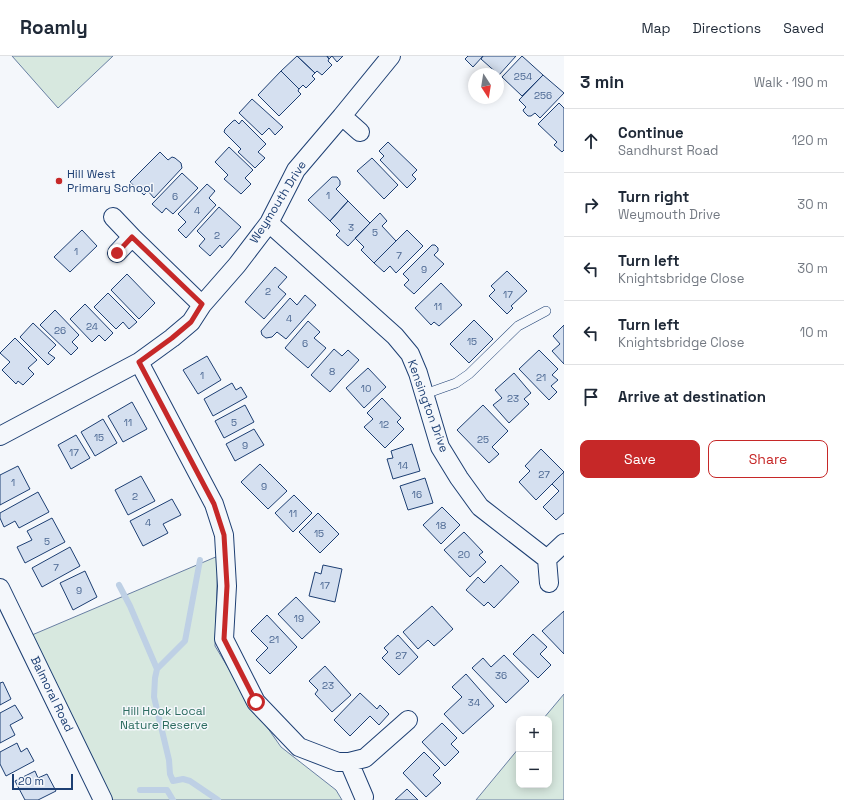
<!DOCTYPE html>
<meta charset="utf-8">
<style>
body{margin:0;font-family:"Space Grotesk",sans-serif;background:#f2f2f3;color:#1f2937}
.controls{position:absolute;right:12px;bottom:12px;display:grid;overflow:hidden;border-radius:8px;box-shadow:0 2px 10px #0003}
.controls button{width:36px;height:36px;display:grid;place-items:center;padding:0;border:0;border-bottom:1px solid #e0e1e3;background:#fff;color:#1f2937;font:20px sans-serif}
.compass{position:absolute;left:468px;top:12px;width:36px;height:36px;border-radius:50%;background:#fff;box-shadow:0 2px 10px #0003;rotate:168deg}
.scale{position:absolute;left:12px;bottom:10px;width:61px;box-sizing:border-box;padding-left:4px;border:2px solid #1d3f73;border-top:0;font-size:11px;line-height:14px;white-space:nowrap;color:#1d3f73;-webkit-text-stroke:3px #f4f7fb;paint-order:stroke}
.stop{position:absolute;width:12px;height:12px;margin:-9px;border:3px solid #c62828;border-radius:50%;background:#fff}
.stop.end{background:#c62828;border-color:#fff;box-shadow:0 1px 4px #0008}
.list{margin:0;padding:0;list-style:none}
h2{display:flex;justify-content:space-between;align-items:center;height:52px;margin:0;padding:0 16px;font-size:17px}
h2 small{font-size:13px;font-weight:400;color:#747a83}
.list li{display:grid;grid-template-columns:26px 1fr auto;gap:12px;align-items:center;box-sizing:border-box;height:64px;padding:0 16px;border-top:1px solid #e0e1e3}
.list b{display:block;font-size:15px;white-space:nowrap}
.list p{margin:0;font-size:13px;white-space:nowrap;color:#747a83}
.list em{font-size:13px;font-style:normal;color:#747a83}
.actions{display:flex;gap:8px;padding:12px 16px}
.actions a{flex:1;padding:9px 0;border:1px solid #c62828;border-radius:8px;text-align:center;font-size:14px;color:#c62828}
.actions .main{background:#c62828;color:#fff}
.icon{flex:none;width:22px;height:22px;fill:none;stroke:currentColor;stroke-width:2;stroke-linecap:round;stroke-linejoin:round}
.map{position:relative;flex:none;width:564px;height:744px;overflow:hidden}
header{display:flex;align-items:center;gap:24px;box-sizing:border-box;height:56px;padding:0 20px;background:#fff;border-bottom:1px solid #e0e1e3}
header strong{font-size:19px}
nav{display:flex;gap:22px;margin-inline-start:auto;font-size:14px}
main{display:flex}
aside{flex:1;background:#fff}
.map>svg:first-child{display:block}
.green{fill:#d7e8df;stroke:#687fa3}
.lines{fill:none;stroke-linecap:round;stroke-linejoin:round}
.stream{stroke:#bed0e5;stroke-width:6}
.building{fill:#d5e0f0;stroke:#1d3f73}
.service-casing{stroke:#1d3f73;stroke-width:10}
.minor-casing{stroke:#1d3f73;stroke-width:20}
.service{stroke:#f4f7fb;stroke-width:9}
.minor{stroke:#f4f7fb;stroke-width:18}
.route{stroke:#c62828;stroke-width:5}
.poi-dot{fill:#c62828;stroke:#f4f7fb;stroke-width:1.5}
.labels{text-anchor:middle;dominant-baseline:central;stroke-width:3;stroke-linejoin:round;paint-order:stroke}
.number-label{font-size:10px;fill:#4b6792}
.poi-label{font-size:12px;fill:#1d3f73;stroke:#f4f7fb;text-anchor:start}
.street-label{font-size:12px;fill:#1d3f73;stroke:#f4f7fb}
.park-label{font-size:12px;fill:#2c6c60;stroke:#f4f7fb}
</style>
<header>
<strong>Roamly</strong>
<nav><a>Map</a><a>Directions</a><a>Saved</a></nav>
</header>
<main>
<div class="map">
<svg width="564" height="744" viewBox="0 0 564 744">
<rect width="100%" height="100%" fill="#f4f7fb"/>
<path class="green" d="M12 0H113L58 52Z
M218 500 215 590 244 638 281 691 336 734 342 744H112L32 579Z
M564 638V744H476L519 692V729H549V663H543Z"/>
<g class="lines">
<path class="stream" d="M200 504 185 585 157 613 155 622 154 641 169 704 170 718 173 725 183 723 190 725 218 744
M119 529 130 550 157 613
M140 734H167L173 744"/>
</g>
<path class="building" d="M297 0H327L329 3 328 5 332 9 322 19 317 15 315 17Z
M297 0 315 17 312 20 315 23 306 32 303 29 299 33 281 15Z
M327 0H343L337 6 332 0 329 3Z
M468 0H483L473 11 465 3Z
M483 0H516L499 19 481 3Z
M522 0 543 19 522 40 502 21Z
M281 15 299 33 298 35 301 38 279 60 258 39Z
M543 19 564 37 540 62 535 57 531 60H528L524 56 523 54 526 51 519 44Z
M252 43 283 71 275 79 269 72 262 79 239 57Z
M559 47 564 52V94L562 96 554 89 557 86 538 68Z
M235 64 239 68 242 64 266 88 258 96 265 102 255 112 238 96 241 93 224 76 225 73 233 65Z
M388 86 417 114 412 119 416 123 407 132 380 104 384 100 379 95Z
M229 91 253 114 245 122 251 128 241 138 224 123 228 119 215 106Z
M160 96 168 104 172 101 175 102 181 107 182 112 154 142 148 135 144 139 130 126Z
M372 102 398 129 384 143 357 115Z
M182 117 198 132 173 158 166 152 162 157 152 148Z
M332 121H337L340 125V129L336 133 348 145 330 165 308 144Z
M207 128 215 135 209 142 216 149 186 182 178 174 186 166 178 158Z
M348 145 370 167 348 190 336 179 340 175 330 165Z
M219 151 241 171 222 192 220 189 210 200 199 190 205 183 197 175Z
M380 157 387 165 382 170 396 185 374 207 361 194 364 191 355 182Z
M82 174 97 190 70 216 54 201Z
M407 174 423 190 396 217 390 210 384 216 374 207Z
M432 189H435L438 192V195L434 199 444 208 414 238 404 229 409 224 403 218Z
M275 211 287 221 278 231 286 238 264 263 245 246Z
M507 215 527 235 511 250 513 252 507 258 489 240 495 234 491 230Z
M127 218 155 247 139 263 111 234Z
M441 227 462 249 439 270 434 266 431 269 415 252Z
M108 237 137 266 129 273 123 266 116 273 94 251Z
M305 239 316 249 286 283 277 276 272 281 266 282 262 279 261 275 290 242 297 249Z
M85 248 113 277 105 285 99 279 92 286 70 263Z
M55 254 79 279 72 286 78 292 71 299 40 269Z
M474 264 493 283 469 307 450 288Z
M308 265 320 276 314 282 326 292 308 312 285 292Z
M33 267 56 289 48 297 55 302 48 309 20 281Z
M564 269V308L552 295 560 288 553 280Z
M15 282 37 304 28 312 34 318 23 329 18 325 16 328 2 314 10 306 0 297Z
M334 293 342 300 348 294 359 304 330 336 311 319Z
M539 294 558 313 552 319 558 324 551 330 557 336 549 344 519 313Z
M207 300 221 324 198 338 183 314Z
M368 312 386 331 364 352 346 332Z
M514 317 531 337 524 343 529 348 509 367 493 349 502 342 495 334Z
M232 327 236 334 241 331 247 341 213 360 204 343Z
M382 342 401 362 397 366 404 373 385 392 364 371 373 363 367 357Z
M132 346 147 373 123 386 108 360Z
M245 349 254 366 224 382 215 365Z
M483 349 508 375 492 391 499 398 489 407 457 374Z
M103 363 117 387 95 400 81 376Z
M254 373 264 389 235 405 226 388Z
M76 379 90 402 71 413 58 389Z
M412 388 420 415 393 423 387 403 393 402 391 395Z
M541 393 564 416 536 444 519 426 530 415 525 410Z
M260 408 287 435 268 453 241 426Z
M18 410 30 433 0 449V419Z
M564 416V457L556 464 543 451 559 435 552 428Z
M141 420 155 445 128 459 115 434Z
M425 422 433 447 408 454 400 430Z
M38 436 49 456 19 472 15 465 4 471 0 462V457Z
M294 439 312 457 293 476 275 457Z
M172 443 181 459 163 468 168 477 143 490 130 465Z
M442 451 460 469 441 488 423 469Z
M318 457 339 478 320 497 299 476Z
M52 462 65 486 25 507 17 491 32 484 27 475Z
M464 476 483 496 479 499 486 506 470 521 444 494Z
M70 491 80 510 42 531 32 512Z
M323 509 342 513 335 546 309 540 315 516 321 518Z
M501 509 519 526 494 552 488 546 484 550 466 534 478 521 484 527Z
M85 515 97 541 73 554 60 527Z
M296 541 320 566 302 583 278 558Z
M432 550 453 573 434 590 428 584 418 593 403 576Z
M564 555V598L542 575Z
M267 559 297 591 270 618 256 604 268 592 251 575Z
M533 578 547 591 540 598 551 609 538 622 513 598Z
M398 579 418 601 399 619 382 602 388 596 384 592Z
M504 599 529 625 506 647 472 612 483 602 491 611Z
M325 610 351 639 332 656 315 638 318 634 309 625Z
M466 618 494 650 463 678 444 658 462 641 452 631Z
M3 626 11 643 0 649V627Z
M360 637 377 653 380 649 389 658 379 669 370 660 350 680 334 664Z
M15 649 23 662 10 669 15 679 0 687V657Z
M442 667 457 682 451 688 459 696 445 710 422 686Z
M17 687 21 696 27 692 34 705 6 720 0 708V696Z
M424 696 440 712 433 719 441 727 426 741 403 717Z
M35 715 38 722 47 718 56 735 38 744H25L15 725Z
M407 733 418 744H395Z"/>
<g class="lines">
<defs>
<path id="service" d="M425 338 456 327 469 318 518 270 546 255"/>
<path id="minor" d="M360 76 342 60 391 0
M113 161 132 181 117 197
M269 167 395 280 410 298 418 317 440 391 459 422 480 451 547 503
M132 181 202 249
M139 306 214 448 224 479 227 530 224 583 256 646 299 691 338 706H349L365 702 408 664
M0 380 139 306 172 282 191 266 202 249 237 209 269 167 296 114 342 60
M549 527 547 503 564 487
M0 532 103 744
M349 706 364 741"/>
</defs>
<use href="#service" class="service-casing"/>
<use href="#minor" class="minor-casing"/>
<use href="#service" class="service"/>
<use href="#minor" class="minor"/>
</g>
<g class="lines">
<path class="route" d="M117 197 132 181 202 248 191 266 172 282 139 306 214 448 224 479 227 530 224 583 256 646"/>
</g>
<circle class="poi-dot" cx="59" cy="125" r="4"/>
<g class="labels">
<g class="number-label">
<text x="523" y="20">254</text>
<text x="543" y="39">256</text>
<text x="328" y="139">1</text>
<text x="175" y="140">6</text>
<text x="197" y="154">4</text>
<text x="351" y="171">3</text>
<text x="375" y="176">5</text>
<text x="217" y="179">2</text>
<text x="76" y="195">1</text>
<text x="399" y="199">7</text>
<text x="424" y="213">9</text>
<text x="268" y="235">2</text>
<text x="508" y="238">17</text>
<text x="438" y="250">11</text>
<text x="289" y="262">4</text>
<text x="92" y="270">24</text>
<text x="60" y="274">26</text>
<text x="472" y="285">15</text>
<text x="305" y="287">6</text>
<text x="332" y="315">8</text>
<text x="202" y="319">1</text>
<text x="541" y="321">21</text>
<text x="366" y="332">10</text>
<text x="513" y="342">23</text>
<text x="128" y="366">11</text>
<text x="234" y="366">5</text>
<text x="384" y="368">12</text>
<text x="99" y="381">15</text>
<text x="483" y="383">25</text>
<text x="245" y="389">9</text>
<text x="74" y="396">17</text>
<text x="403" y="409">14</text>
<text x="544" y="418">27</text>
<text x="13" y="426">1</text>
<text x="264" y="430">9</text>
<text x="417" y="438">16</text>
<text x="135" y="440">2</text>
<text x="293" y="457">11</text>
<text x="148" y="466">4</text>
<text x="441" y="469">18</text>
<text x="319" y="477">15</text>
<text x="47" y="485">5</text>
<text x="464" y="498">20</text>
<text x="56" y="511">7</text>
<text x="325" y="529">17</text>
<text x="79" y="534">9</text>
<text x="299" y="562">19</text>
<text x="274" y="583">21</text>
<text x="401" y="599">27</text>
<text x="501" y="619">36</text>
<text x="328" y="629">23</text>
<text x="474" y="646">34</text>
</g>
<g class="poi-label">
<text x="67" y="118">Hill West<tspan x="67" dy="14">Primary School</tspan></text>
</g>
<g class="street-label">
<text transform="translate(278 146) rotate(-58)">Weymouth Drive</text>
<text transform="translate(428 350) rotate(70)">Kensington Drive</text>
<text transform="translate(52 638) rotate(64)">Balmoral Road</text>
</g>
<g class="park-label">
<text x="164" y="655">Hill Hook Local<tspan x="164" dy="14">Nature Reserve</tspan></text>
</g>
</g>
</svg>
<div class="controls">
<button>+</button>
<button>−</button>
</div>
<svg class="compass" viewBox="-18 -18 36 36"><path d="M0-13l5 13h-10z" fill="#e53935"/><path d="M0 13l5-13h-10z" fill="#747a83"/></svg>
<div class="scale">20 m</div>
<div class="stop" style="left:256px;top:646px"></div>
<div class="stop end" style="left:117px;top:197px"></div>
</div>
<aside>
<h2>3 min<small>Walk · 190 m</small></h2>
<ul class="list">
<li><svg class="icon" aria-label="ahead" viewBox="0 0 24 24"><path d="M12 20V5M6 11l6-6 6 6"/></svg><div><b>Continue</b><p>Sandhurst Road</p></div><em>120 m</em></li>
<li><svg class="icon" aria-label="right" viewBox="0 0 24 24"><path d="M7 20v-9h11M14 6l5 5-5 5"/></svg><div><b>Turn right</b><p>Weymouth Drive</p></div><em>30 m</em></li>
<li><svg class="icon" aria-label="left" viewBox="0 0 24 24"><path d="M17 20v-9H6M10 6l-5 5 5 5"/></svg><div><b>Turn left</b><p>Knightsbridge Close</p></div><em>30 m</em></li>
<li><svg class="icon" aria-label="left" viewBox="0 0 24 24"><path d="M17 20v-9H6M10 6l-5 5 5 5"/></svg><div><b>Turn left</b><p>Knightsbridge Close</p></div><em>10 m</em></li>
<li><svg class="icon" aria-label="arrive" viewBox="0 0 24 24"><path d="M6 21V4h12l-3 4 3 4H6"/></svg><div><b>Arrive at destination</b></div></li>
</ul>
<div class="actions"><a class="main">Save</a><a>Share</a></div>
</aside>
</main>
